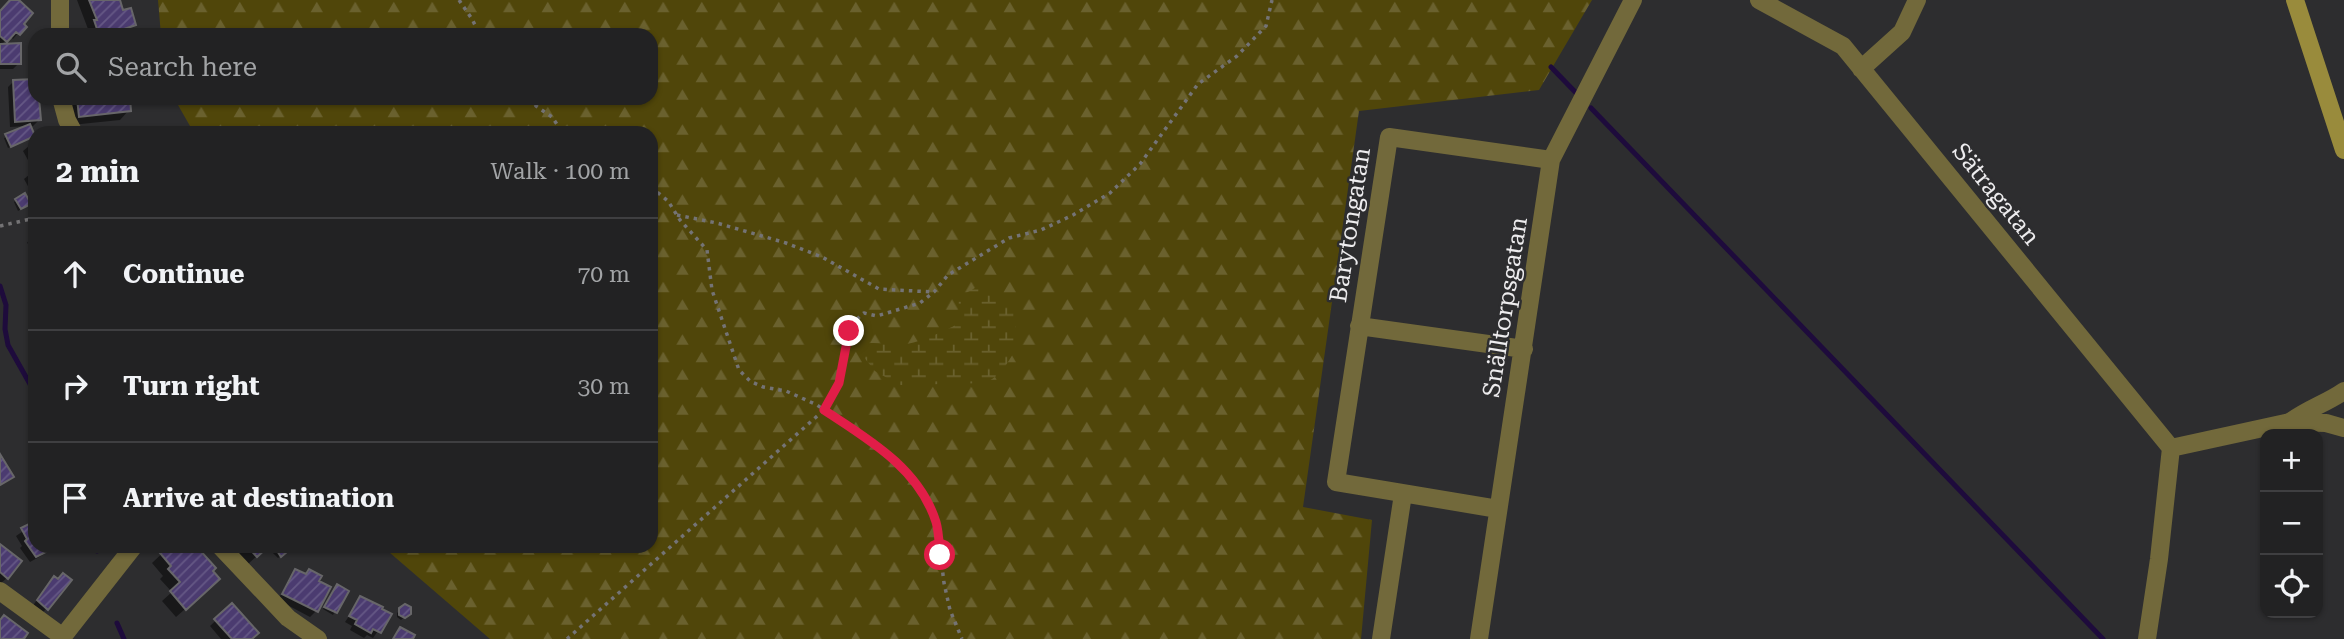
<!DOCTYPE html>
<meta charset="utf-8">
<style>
body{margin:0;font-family:"Roboto Serif",serif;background:#2e2f30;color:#f1f3f6}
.controls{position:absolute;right:21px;bottom:21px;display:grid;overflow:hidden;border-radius:14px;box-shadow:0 2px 5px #0004}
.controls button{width:63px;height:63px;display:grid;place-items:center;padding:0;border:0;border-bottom:2px solid #3f3f41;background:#222223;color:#f1f3f6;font:35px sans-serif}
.stop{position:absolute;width:21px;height:21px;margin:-16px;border:5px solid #e11d48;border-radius:50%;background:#fff}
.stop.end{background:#e11d48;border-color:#fff;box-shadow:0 2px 7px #0008}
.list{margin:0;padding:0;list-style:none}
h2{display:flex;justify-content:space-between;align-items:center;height:91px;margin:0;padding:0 28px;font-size:30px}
h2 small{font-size:23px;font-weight:400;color:#a2a4a6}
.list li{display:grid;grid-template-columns:46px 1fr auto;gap:21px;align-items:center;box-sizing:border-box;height:112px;padding:0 28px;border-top:2px solid #3f3f41}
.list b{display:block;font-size:26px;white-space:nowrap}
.list em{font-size:23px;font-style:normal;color:#a2a4a6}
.icon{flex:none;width:38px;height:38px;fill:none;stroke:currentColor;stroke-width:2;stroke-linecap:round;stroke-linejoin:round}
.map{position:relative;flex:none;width:2344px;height:639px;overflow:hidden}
.search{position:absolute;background:#222223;box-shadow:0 2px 5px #0004;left:28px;top:28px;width:630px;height:77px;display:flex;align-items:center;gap:18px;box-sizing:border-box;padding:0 24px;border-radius:21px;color:#a2a4a6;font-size:26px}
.panel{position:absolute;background:#222223;box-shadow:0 2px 5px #0004;left:28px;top:126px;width:630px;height:427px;border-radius:21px}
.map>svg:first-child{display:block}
.forest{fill:url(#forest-firs)}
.wetland{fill:url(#wetland-marsh)}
.shadow{fill:#0007}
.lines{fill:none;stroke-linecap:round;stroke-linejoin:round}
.stream{stroke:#1e0b3c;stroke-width:5}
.building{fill:url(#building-hatch);stroke:#676669;stroke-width:2}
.path{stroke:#747375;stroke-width:3.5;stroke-dasharray:3.5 5;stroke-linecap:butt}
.minor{stroke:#72693b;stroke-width:18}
.secondary{stroke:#998b3c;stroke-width:18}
.route{stroke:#e11d48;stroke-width:9}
.labels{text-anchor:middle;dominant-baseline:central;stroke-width:5;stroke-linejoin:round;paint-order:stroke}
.street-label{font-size:24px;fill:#edecee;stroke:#2d2d2f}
</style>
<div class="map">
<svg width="2344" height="639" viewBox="0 0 2344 639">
<defs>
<pattern id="forest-firs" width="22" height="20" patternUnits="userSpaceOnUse" patternTransform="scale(1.75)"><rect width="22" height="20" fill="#50460a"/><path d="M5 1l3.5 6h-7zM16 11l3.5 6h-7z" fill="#6a612e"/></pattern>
<pattern id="wetland-marsh" width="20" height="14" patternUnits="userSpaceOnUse" patternTransform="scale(1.75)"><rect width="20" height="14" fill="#50460a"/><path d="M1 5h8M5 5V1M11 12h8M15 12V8" fill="none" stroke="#6a612e"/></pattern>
<pattern id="building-hatch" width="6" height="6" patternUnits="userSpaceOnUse" patternTransform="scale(1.75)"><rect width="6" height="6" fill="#4b3b70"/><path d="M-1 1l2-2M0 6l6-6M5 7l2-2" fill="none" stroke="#655885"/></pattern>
</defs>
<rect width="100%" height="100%" fill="#2d2d2f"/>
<path class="forest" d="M158 0H1592L1539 90 1359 111 1303 507 1372 520 1361 639H490L382 546H651V133H194L174 98H651V35H161Z"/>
<path class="wetland" d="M982 284 1007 298 1017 313 1013 354 1001 373 986 383 899 385 875 371 862 355 864 344C876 341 886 345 898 345 919 344 939 333 958 324L959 297Z"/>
<path class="shadow" d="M12 0H17L21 24 18 33 13 39 10 36 1 45 19 63 13 69H0V13Z
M77 0H119L122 13 134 24 125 33 120 35H87L86 31 88 29Z
M35 80V98H38L39 120 33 126H29L33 136 8 148 4 138 27 126 10 127 8 87 14 81Z
M76 98H128L129 110 120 120 71 125 69 109 76 101Z
M35 141V194L33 195 24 179 34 171 23 151Z
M16 200 26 206 18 211 14 202Z
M33 234 35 235V248L27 243Z
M35 523V546L53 547 48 552 30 562 20 548 22 546 16 536Z
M0 546 7 578 1 583H0Z
M170 546H183L209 588 176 617 162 601 172 592 160 579 163 576 152 563Z
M230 546H268L247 565Z
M276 546H292L278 558 271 551Z
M296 571 305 576 316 611 310 617 278 600 290 577Z
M57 581 47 608 41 614 32 607 48 584Z
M335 588 347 591 333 615 323 609Z
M361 599 389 615 373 638 367 635 364 638 350 630 352 626 345 622Z
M232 605 250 639H221L210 626Z
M405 606 409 613 401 620 397 617V613Z"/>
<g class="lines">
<path class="stream" d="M1551 67 1580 97
M1591 108 2103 639
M0 286 6 305 5 329 8 345 35 393
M96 546 97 551
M117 623 124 639"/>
</g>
<path class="building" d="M10 0H19L33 13 24 24 27 27 20 35 16 32 7 42 0 36V11Z
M89 0H120L123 10 131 8 136 25 106 35H99L94 20H97Z
M21 43V64H0V44Z
M35 79V98H39L41 120 15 122 13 80Z
M77 98H130L131 111 79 117Z
M30 124 35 136 11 147 5 134Z
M25 193 31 204 21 209 15 199Z
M0 454 14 477 0 485Z
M35 521V546L56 547 36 557 25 541 27 539 21 528Z
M0 544 22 561 8 579 0 572Z
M168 546H185L195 552 199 549 216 568 213 571 220 579 186 610 170 591 180 582 168 569 171 566 160 553Z
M247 546H269L257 557Z
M274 546H294L281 557Z
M295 569 306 574 309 569 322 576 319 581 331 587 318 612 282 594Z
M63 573 72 580 48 610 37 600 54 576 58 579Z
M337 584 349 591 337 613 324 607Z
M360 596 383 607 382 609 392 614 381 633 373 629 371 633 355 624 357 620 349 616Z
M232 603 259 633 252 639H232L214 619Z
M405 604 411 607V614L405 618 399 615V608Z
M4 615 28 633 24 639H0V620Z
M400 627 415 635 413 639H393Z"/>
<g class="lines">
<path class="path" d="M459 0 472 19 480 35
M530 98 536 106 552 117 563 133
M651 187 668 201 680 220 707 250 712 290 739 370 750 381 763 387 786 391 817 405 848 426 889 455 907 472 926 498 937 524 944 583 950 610 962 639
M677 215 717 223 786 243 822 257 879 289 933 292
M0 226 35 218
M567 639 824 410C829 401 837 391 839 380 845 357 843 328 864 313L877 316 920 303 934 292 948 275 981 255 1009 238 1041 230 1073 215 1110 193 1140 164 1198 84 1237 56 1266 26 1272 0"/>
<path class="minor" d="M60 0V35
M1759 0 1843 46 2171 448
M1861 69 1902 32 1917 0
M61 98 67 120 74 133
M1359 326 1524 349
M2290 422C2307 409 2327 403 2344 391
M1498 509 1336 482 1389 137 1551 160
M220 546 288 618 318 639
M0 591 63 637
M61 639 134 546
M1381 639 1403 494
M1479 639 1551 160 1633 0
M2147 639 2159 559 2171 448 2290 422 2326 423 2344 428"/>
<path class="secondary" d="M2295 0 2344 150"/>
</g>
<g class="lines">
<path class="route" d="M849 331 839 383 824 410C868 439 919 468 936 522 939 532 939 544 940 555"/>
</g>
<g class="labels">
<g class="street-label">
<text transform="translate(1996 194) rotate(51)">Sätragatan</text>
<text transform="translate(1350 225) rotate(-81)">Barytongatan</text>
<text transform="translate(1505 307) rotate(-81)">Snälltorpsgatan</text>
</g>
</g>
</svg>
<div class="controls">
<button>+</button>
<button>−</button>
<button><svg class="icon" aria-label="locate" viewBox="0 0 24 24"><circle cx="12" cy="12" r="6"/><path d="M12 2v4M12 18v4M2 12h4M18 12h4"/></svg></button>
</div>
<div class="stop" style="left:940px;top:555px"></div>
<div class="stop end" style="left:849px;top:331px"></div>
<div class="search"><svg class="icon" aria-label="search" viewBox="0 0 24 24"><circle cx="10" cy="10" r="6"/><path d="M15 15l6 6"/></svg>Search here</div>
<section class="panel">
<h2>2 min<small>Walk · 100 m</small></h2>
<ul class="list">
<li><svg class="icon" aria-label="ahead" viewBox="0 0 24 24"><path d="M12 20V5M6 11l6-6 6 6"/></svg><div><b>Continue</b></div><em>70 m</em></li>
<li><svg class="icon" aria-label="right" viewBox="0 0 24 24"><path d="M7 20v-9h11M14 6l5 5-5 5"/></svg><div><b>Turn right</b></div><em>30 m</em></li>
<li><svg class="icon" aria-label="arrive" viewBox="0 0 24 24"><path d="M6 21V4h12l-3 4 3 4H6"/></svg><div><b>Arrive at destination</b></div></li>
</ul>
</section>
</div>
